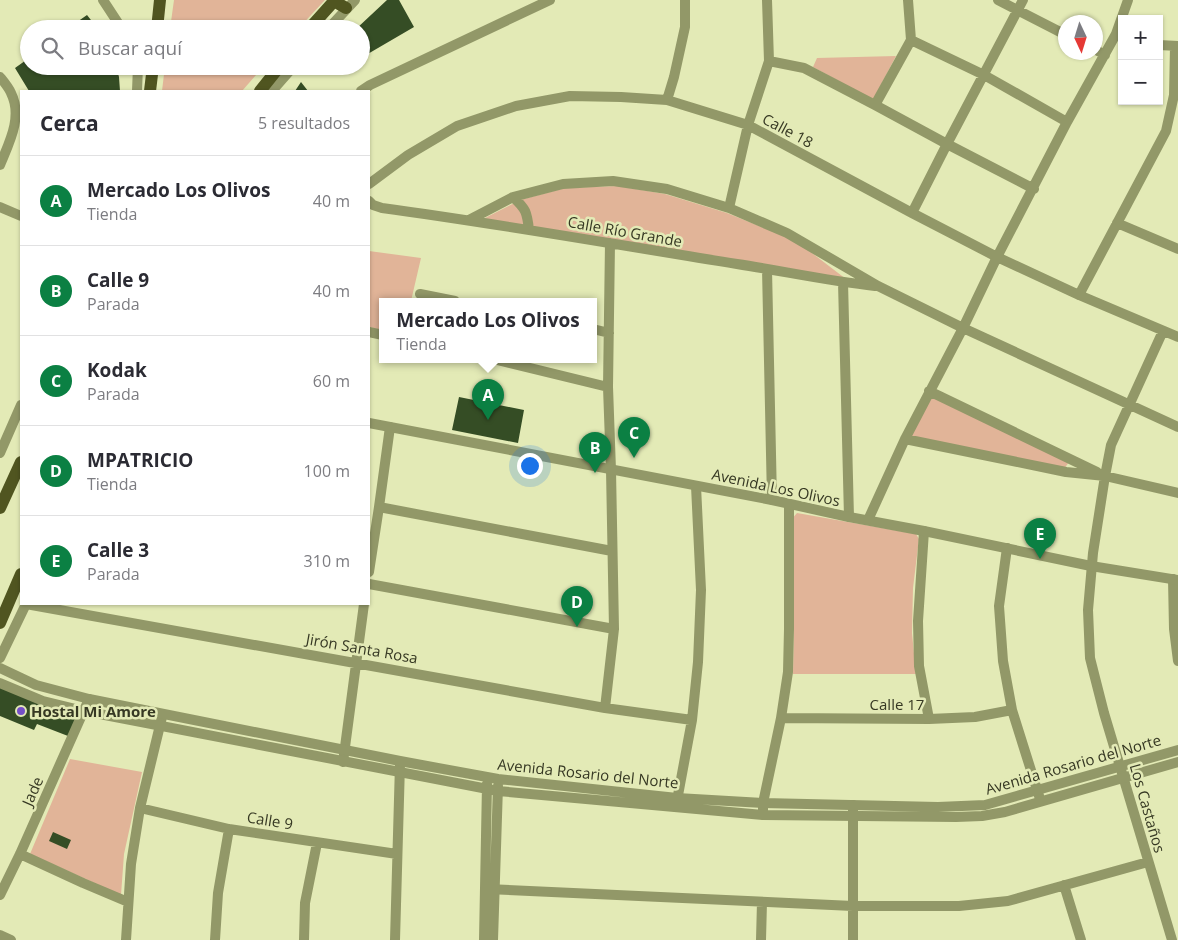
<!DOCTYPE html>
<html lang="es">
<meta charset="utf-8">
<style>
body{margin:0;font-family:"Open Sans",sans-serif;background:#f2f2f3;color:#2b2b33}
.controls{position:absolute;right:15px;top:15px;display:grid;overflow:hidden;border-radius:0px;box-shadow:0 1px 4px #0004}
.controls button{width:45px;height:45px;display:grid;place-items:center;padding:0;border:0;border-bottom:1px solid #e1e1e2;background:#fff;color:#2b2b33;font:25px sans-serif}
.compass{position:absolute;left:1058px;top:15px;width:45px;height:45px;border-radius:50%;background:#fff;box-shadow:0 1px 4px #0004;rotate:176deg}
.you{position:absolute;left:529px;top:465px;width:18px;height:18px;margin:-12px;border:4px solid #fff;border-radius:50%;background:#1a73e8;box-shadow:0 0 0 8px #1a73e833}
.badge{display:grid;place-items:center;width:32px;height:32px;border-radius:50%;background:#0b8043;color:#fff;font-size:16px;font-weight:700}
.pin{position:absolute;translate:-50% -41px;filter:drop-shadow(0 1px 2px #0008)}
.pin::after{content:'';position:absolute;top:26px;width:18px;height:15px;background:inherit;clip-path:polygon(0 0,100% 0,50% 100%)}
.popup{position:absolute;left:379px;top:298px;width:218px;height:65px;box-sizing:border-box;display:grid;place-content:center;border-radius:0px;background:#fff;filter:drop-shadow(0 1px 4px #0005);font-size:16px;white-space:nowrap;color:#7c7c81}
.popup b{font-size:19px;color:#2b2b33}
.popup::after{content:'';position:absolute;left:50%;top:100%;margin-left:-10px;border:10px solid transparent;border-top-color:#fff}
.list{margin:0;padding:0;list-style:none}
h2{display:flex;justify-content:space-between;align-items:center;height:65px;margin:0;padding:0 20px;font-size:21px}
h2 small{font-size:16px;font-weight:400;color:#7c7c81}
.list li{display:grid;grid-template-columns:32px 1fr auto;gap:15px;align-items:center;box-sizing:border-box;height:90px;padding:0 20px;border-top:1px solid #e1e1e2}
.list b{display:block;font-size:19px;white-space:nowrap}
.list p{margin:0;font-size:16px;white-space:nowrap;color:#7c7c81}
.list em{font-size:16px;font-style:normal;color:#7c7c81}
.icon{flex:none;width:28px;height:28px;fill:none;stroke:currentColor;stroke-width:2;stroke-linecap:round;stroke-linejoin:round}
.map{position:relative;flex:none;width:1178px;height:940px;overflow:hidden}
.search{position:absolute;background:#fff;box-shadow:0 1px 4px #0004;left:20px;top:20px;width:350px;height:55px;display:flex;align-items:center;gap:12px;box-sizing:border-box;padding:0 18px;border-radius:28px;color:#7c7c81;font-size:19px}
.panel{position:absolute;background:#fff;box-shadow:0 1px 4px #0004;left:20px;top:90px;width:350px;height:515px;border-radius:0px}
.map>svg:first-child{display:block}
.green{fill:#e1b498}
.building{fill:#354d25}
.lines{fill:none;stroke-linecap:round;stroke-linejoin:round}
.minor{stroke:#929868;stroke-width:10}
.tertiary{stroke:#929868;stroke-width:10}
.primary{stroke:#505520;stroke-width:12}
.poi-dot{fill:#754fc8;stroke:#e3eab6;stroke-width:2}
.labels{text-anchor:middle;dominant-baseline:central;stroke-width:5;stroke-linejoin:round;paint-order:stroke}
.street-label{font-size:15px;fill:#363823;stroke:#e3eab6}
.poi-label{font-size:15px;font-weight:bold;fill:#363823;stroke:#e3eab6;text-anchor:start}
</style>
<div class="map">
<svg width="1178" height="940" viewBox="0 0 1178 940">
<rect width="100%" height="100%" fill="#e3eab6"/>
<path class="green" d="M174 0H325L298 29H170Z
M896 56 873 100 813 67 817 58Z
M165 66H264L242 91H162Z
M618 186 665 194 727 213 784 236 808 250 846 279 483 219 520 200 565 188Z
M369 251 421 258 411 301H383V330L369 327Z
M932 396 1069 462 1064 469 910 438Z
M797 513 916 534 919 539 913 588 912 633 916 674H793L794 628 791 520Z
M70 759 142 772 124 854 121 895 30 854Z"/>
<path class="building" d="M387 0H399L414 27 366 55 361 49V29H356Z
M87 15 98 29H67Z
M29 58V66H116L119 77 120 91H29L15 68Z
M301 82 308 91H295Z
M459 397 524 410 518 443 452 430Z
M0 687 76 718 68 736 37 724 34 730 0 716Z
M53 832 71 840 67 849 49 841Z"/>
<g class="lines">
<path class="minor" d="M998 0 1066 35
M911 40 984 75 1067 122
M1159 45 1178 46
M1096 50 1105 55
M769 61 804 68 875 105 947 144 1034 189
M0 77C4 82 9 88 11 93 23 117 9 143 0 165
M361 91 370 85 550 0
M667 100 674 77 685 27V0
M875 105 911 40 908 0
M369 184 408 155 457 126 516 106 570 96 621 97 667 100 748 125 912 213 997 257 1079 295 1178 337
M513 197C526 209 527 212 529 230
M369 201 373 205 382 208C501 224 618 245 737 264 783 271 828 281 875 286
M0 207 21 216
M729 208 748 125 769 61 767 0
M912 213 947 144 1023 0
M469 220 513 197 563 184 613 181 667 189 729 208 787 233 878 286 963 328 1178 427
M1117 223 1178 249
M767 269 772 500
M843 282 849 517
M420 294 455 301
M1079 295 1166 131 1174 95 1175 46
M593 329 609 333
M1163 331 1111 445 1105 476 1093 553 1088 610 1090 658 1104 713 1172 940
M369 332 383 335
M493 359 608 387
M929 391 1097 472
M905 439 1066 472 1105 476 1178 493
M379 507 612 551
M868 520 905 439 963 328 997 257 1067 122 1116 34 1128 0
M924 531 918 621 919 666 929 719
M1007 548 999 606 1003 661 1012 710 1040 799
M369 572 379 507 390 427
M1173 579 1174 629 1178 661
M369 584 614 629
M26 604 605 708 692 720
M605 708 614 629 611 470 608 387 610 243
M781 718 929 719 975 717 1012 710
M343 762 364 604
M676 806 692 720 698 662 701 590 696 486
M140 808 229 829 397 854
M763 815V803L781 718 788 672 789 629V505
M20 854 83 883 128 902
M1064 885 1081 940
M487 889 853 906H959L1008 901 1148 862
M0 895 20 854 89 699
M0 935 11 940
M126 940 131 864 140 808 162 717
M215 940 218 893 229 829
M304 940 305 903 317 843
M395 940 400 764
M761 940 762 902
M853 940V805"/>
<path class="tertiary" d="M103 0 122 29
M328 29 355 0
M137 91 138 66
M272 91 294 66
M369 423 772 500 849 517 924 531 1091 566 1178 580
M0 453 21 405
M0 658 26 604
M0 668 36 685 89 699 400 761 498 779 677 798 763 803 938 807 985 805 1178 750
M0 683 43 701 84 711 498 791 763 815 956 817 982 816 1005 812 1178 762
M484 940 487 784
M493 940 498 786"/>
<path class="primary" d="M334 1 346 8
M157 29 160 0
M309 29 335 0
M150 91 153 66
M260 91 280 66
M0 508 21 462
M0 623 21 574"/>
</g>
<circle class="poi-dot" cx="21" cy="711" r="5"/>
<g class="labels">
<g class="street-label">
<text transform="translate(788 130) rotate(28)">Calle 18</text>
<text transform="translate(625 231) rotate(10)">Calle Río Grande</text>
<text transform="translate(776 487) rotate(12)">Avenida Los Olivos</text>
<text transform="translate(362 648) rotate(10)">Jirón Santa Rosa</text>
<text x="897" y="704">Calle 17</text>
<text transform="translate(1073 764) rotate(-16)">Avenida Rosario del Norte</text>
<text transform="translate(588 773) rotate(6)">Avenida Rosario del Norte</text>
<text transform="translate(32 791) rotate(-66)">Jade</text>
<text transform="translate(1148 808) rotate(74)">Los Castaños</text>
<text transform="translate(270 820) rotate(9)">Calle 9</text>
</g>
<g class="poi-label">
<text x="31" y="711">Hostal Mi Amore</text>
</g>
</g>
</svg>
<div class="controls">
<button>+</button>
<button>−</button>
</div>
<svg class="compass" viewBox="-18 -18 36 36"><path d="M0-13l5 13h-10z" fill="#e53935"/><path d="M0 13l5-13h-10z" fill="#7c7c81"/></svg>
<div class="you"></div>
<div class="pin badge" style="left:488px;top:420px">A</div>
<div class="popup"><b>Mercado Los Olivos</b>Tienda</div>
<div class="pin badge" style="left:595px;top:473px">B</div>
<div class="pin badge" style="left:634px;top:458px">C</div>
<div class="pin badge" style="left:577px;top:627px">D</div>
<div class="pin badge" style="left:1040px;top:559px">E</div>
<div class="search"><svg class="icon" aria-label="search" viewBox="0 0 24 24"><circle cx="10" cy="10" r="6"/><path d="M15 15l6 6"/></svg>Buscar aquí</div>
<section class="panel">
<h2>Cerca<small>5 resultados</small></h2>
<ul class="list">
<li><span class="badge">A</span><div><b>Mercado Los Olivos</b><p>Tienda</p></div><em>40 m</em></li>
<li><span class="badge">B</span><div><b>Calle 9</b><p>Parada</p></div><em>40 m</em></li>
<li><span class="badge">C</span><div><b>Kodak</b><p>Parada</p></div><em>60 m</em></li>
<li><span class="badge">D</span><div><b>MPATRICIO</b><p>Tienda</p></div><em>100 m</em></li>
<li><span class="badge">E</span><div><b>Calle 3</b><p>Parada</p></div><em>310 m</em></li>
</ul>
</section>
</div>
